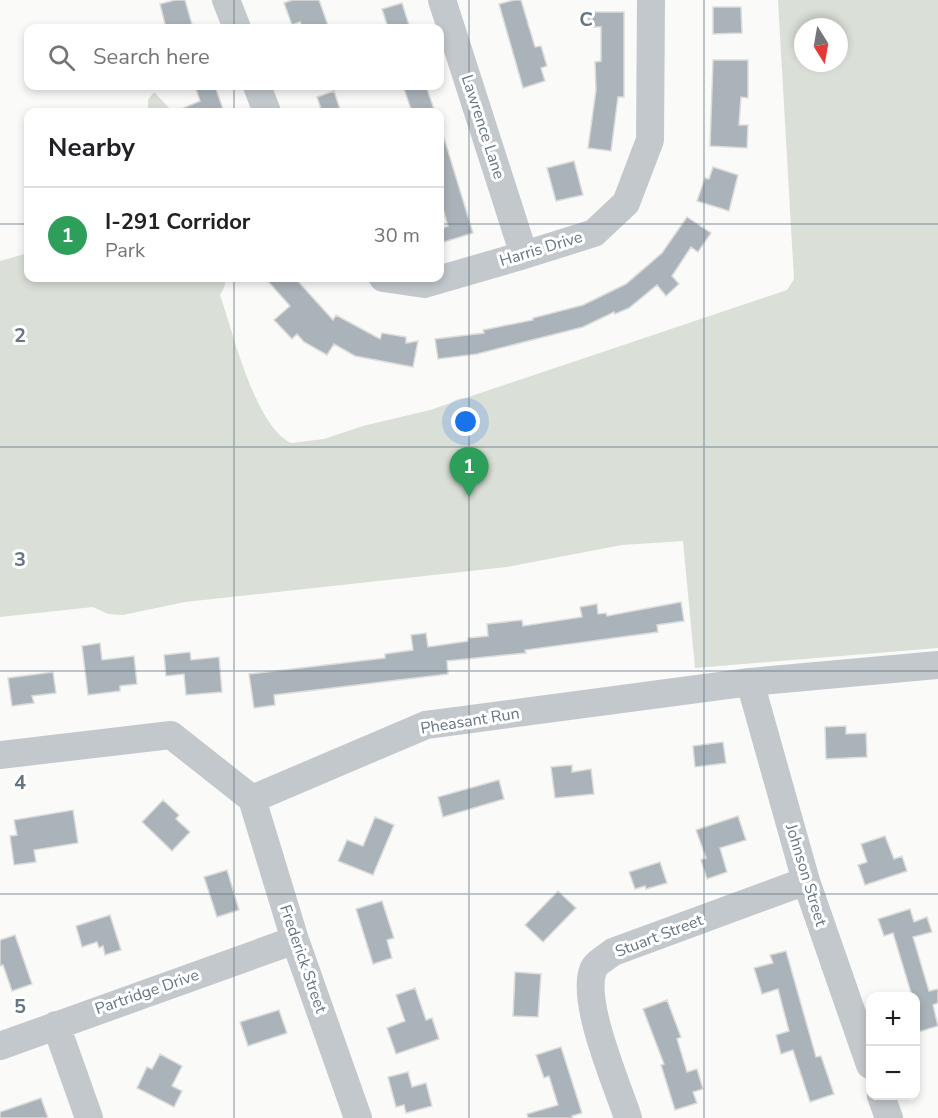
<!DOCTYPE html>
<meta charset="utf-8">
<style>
body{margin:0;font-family:"Nunito Sans",sans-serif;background:#f6f6f6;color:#202124}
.controls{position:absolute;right:18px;bottom:18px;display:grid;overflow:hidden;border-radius:12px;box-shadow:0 3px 9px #0003}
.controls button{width:54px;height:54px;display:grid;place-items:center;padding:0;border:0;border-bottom:2px solid #e0e0e0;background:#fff;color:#202124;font:30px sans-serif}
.compass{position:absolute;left:794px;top:18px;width:54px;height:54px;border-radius:50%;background:#fff;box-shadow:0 3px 9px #0003;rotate:169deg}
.you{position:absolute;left:466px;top:422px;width:21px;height:21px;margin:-15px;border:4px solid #fff;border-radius:50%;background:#1a73e8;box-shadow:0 0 0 9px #1a73e833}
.badge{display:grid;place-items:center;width:39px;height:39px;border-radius:50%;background:#ea580c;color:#fff;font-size:20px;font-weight:700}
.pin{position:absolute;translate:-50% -50px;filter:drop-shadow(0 2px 3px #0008)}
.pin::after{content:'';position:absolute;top:32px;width:21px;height:18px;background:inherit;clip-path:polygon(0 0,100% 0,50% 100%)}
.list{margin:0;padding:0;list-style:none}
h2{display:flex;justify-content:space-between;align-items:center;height:78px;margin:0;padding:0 24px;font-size:26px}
h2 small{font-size:20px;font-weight:400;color:#757577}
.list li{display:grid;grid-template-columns:39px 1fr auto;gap:18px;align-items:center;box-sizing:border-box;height:96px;padding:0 24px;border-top:2px solid #e0e0e0}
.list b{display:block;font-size:22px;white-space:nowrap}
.list p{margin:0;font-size:20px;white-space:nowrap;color:#757577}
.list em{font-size:20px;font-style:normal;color:#757577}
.icon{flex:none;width:33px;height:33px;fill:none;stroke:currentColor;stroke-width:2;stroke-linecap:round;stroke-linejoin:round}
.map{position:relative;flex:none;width:938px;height:1118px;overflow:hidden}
.search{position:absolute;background:#fff;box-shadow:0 3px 9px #0003;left:24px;top:24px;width:420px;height:66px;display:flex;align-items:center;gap:15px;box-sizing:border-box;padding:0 21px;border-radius:12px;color:#757577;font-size:22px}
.panel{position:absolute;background:#fff;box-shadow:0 3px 9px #0003;left:24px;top:108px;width:420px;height:174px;border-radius:12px}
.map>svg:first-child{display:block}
.green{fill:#dadfd7;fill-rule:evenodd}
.building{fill:#aab3b9;stroke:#dcdcda;stroke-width:1.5}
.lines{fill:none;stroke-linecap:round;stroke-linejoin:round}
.minor{stroke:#c3c8cc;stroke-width:28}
.grid{fill:none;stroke:#657683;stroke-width:1.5;stroke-opacity:0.55}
.labels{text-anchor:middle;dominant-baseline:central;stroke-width:6;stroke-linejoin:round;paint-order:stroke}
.street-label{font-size:16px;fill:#657683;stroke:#fff}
.grid-label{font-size:20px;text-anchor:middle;font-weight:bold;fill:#657683;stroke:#fff;stroke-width:6;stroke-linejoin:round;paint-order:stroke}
</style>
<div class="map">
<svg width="938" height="1118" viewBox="0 0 938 1118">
<rect width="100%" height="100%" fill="#fafaf8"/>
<path class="green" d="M778 0H938V648L695 668 683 541 622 545 507 567 185 602 123 615 108 614 93 607 0 617V261L28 253V278H226L224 288 220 295C233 332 255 426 291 443L324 439 363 426 430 410 787 290 794 279ZM803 27H839V63H803Z
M154 92 173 112H148V100Z"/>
<path class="building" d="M175 0H185L193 28H166L160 4Z
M292 0H319L329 28H303L300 22 292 25 284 3Z
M514 0H521L535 47 541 46 547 66 541 68 545 81 523 88 499 4Z
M402 3 410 28H388L382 9Z
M713 7H741L742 33 713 34Z
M588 12H624V97H618L611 151 588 148 596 90 595 62 601 61V27H588Z
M713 60H748V98L741 97 739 125H748L747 148 710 146Z
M195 86H215L224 112H174L200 101Z
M403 86H426L435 112H412Z
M334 91 341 112H322L317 97Z
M444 138 473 233 444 242 440 229 448 226 440 199V139Z
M574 161 583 195 556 201 547 168Z
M713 167 738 175 729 211 697 201 705 178 709 179Z
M687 217 711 233 698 252 691 247 672 276 679 284 666 296 657 285 629 308 615 314 614 312 583 327 477 354 438 359 435 339 484 333 483 330 533 320V318L583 305 626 284 662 253Z
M265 278H295L333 320 336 315 380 339 382 333 406 337V343L418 341 413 367 355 356 334 344 327 355 304 342 297 334 292 339 274 320 290 306Z
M681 602 684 621 657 625 658 632 525 650 526 653 447 661 448 674 274 695 275 705 254 708 249 674 385 658V654L413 650 411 635 426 633 428 647 468 641V638L488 636 487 624 522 620 523 626 582 617 580 607 597 604 598 614 606 613 607 616Z
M100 643 102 660 134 656 137 684 120 686V691L88 695 82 646Z
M190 652 191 660 219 657 222 692 186 695 184 674 166 676 164 655Z
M53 672 56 693 32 696 34 703 12 706 8 678Z
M846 726V734L866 733 867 757 826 759 825 727Z
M723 742 726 763 695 767 693 746Z
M572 765V772L591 769 594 794 555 798 551 767Z
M499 780 504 799 443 817 438 797Z
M163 800 179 815 176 819 190 832 172 851 142 822Z
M73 810 78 843 34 850 36 862 14 865 10 836 17 835 14 820Z
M738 816 746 840 720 848 727 872 707 879 701 860 706 858 696 830Z
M375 817 394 825 373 875 338 861 347 840 363 846Z
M885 836 894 859 902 856 907 871 865 885 858 865 867 862 861 844Z
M660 862 667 883 646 889 645 886 635 889 629 872Z
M227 870 239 910 217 917 204 877Z
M558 891 576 908 543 942 525 925Z
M382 901 394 938 387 940 392 958 373 964 356 909Z
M910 909 914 922 927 917 932 932 913 937 929 991 938 989V1003L933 1005 938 1026 915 1033V996H912L893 933 884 936 878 919Z
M110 915 121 950 105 955 103 946 99 948 97 942 82 947 76 926Z
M15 935 32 984 12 991 3 965 0 966V940Z
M786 951 816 1057 821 1056 834 1094 810 1102 793 1050 781 1054 776 1035 789 1031 778 989 762 994 754 968 773 963 770 955Z
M515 972 541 974 538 1017 513 1016Z
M415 988 426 1020 432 1018 439 1039 396 1054 387 1028 405 1021 396 995Z
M667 1000 681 1037 677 1039 687 1072 697 1069 703 1089 693 1092 697 1103 675 1110 661 1065 664 1064 643 1009Z
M279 1010 287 1033 248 1046 240 1022Z
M561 1047 582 1113 572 1116 573 1118H528L527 1114 558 1105 549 1076 544 1078 536 1055Z
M160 1054 182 1066 172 1086 182 1091 174 1107 137 1088 147 1067 152 1069Z
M408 1072 412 1087 426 1083 432 1106 406 1113 404 1105 396 1107 388 1077Z
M41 1098 48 1118H0V1112Z"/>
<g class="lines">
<path class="minor" d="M226 0 237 28
M442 0 524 255
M257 86 267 112
M383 278 424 284 524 255 594 233 626 203 650 140 651 0
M750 682 806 881 870 1065
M0 755 171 735 252 799
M252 799 426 725 750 682 938 665
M252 799 295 940 358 1118
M56 1025 89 1118
M0 1046 295 940
M881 1096 889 1118
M628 1118C617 1084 581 1003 593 970 595 963 607 957 613 952L806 881"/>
</g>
<path class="grid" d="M234 0V28M469 0V1118M704 0V1118M234 86V112M0 224H28M440 224H938M234 278V1118M0 447H938M0 671H938M0 894H938"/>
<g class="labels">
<g class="street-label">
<text transform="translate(483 127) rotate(72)">Lawrence Lane</text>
<text transform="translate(541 249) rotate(-17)">Harris Drive</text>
<text transform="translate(470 721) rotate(-9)">Pheasant Run</text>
<text transform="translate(806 875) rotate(73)">Johnson Street</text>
<text transform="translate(659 936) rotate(-21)">Stuart Street</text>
<text transform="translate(303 959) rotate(71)">Frederick Street</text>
<text transform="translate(147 992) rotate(-19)">Partridge Drive</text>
</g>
</g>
<g class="grid-label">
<text x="586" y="26">C</text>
<text x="20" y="342">2</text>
<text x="20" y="566">3</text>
<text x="20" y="789">4</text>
<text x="20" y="1013">5</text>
</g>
</svg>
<div class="controls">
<button>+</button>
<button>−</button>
</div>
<svg class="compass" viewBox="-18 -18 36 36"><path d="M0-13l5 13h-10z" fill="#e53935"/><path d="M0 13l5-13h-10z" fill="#757577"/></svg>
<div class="you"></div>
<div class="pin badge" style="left:469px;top:497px;background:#2e9e5b">1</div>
<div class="search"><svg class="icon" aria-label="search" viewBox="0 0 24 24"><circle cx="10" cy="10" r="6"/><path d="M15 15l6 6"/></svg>Search here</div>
<section class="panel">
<h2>Nearby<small></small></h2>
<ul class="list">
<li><span class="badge" style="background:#2e9e5b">1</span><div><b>I-291 Corridor</b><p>Park</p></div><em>30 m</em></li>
</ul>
</section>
</div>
